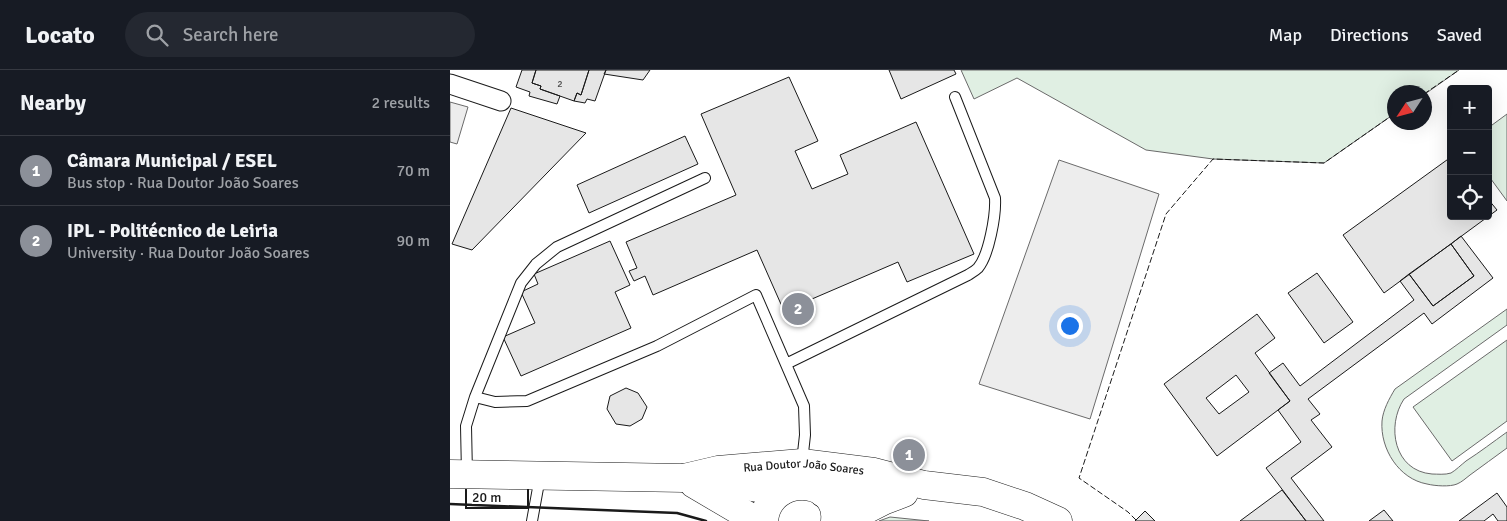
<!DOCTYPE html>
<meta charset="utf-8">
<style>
body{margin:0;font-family:Signika,sans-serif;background:#242831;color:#f1f3f6}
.controls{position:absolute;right:15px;top:15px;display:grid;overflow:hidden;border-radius:5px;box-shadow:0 5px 20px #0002}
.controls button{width:45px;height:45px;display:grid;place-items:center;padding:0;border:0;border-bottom:1px solid #363941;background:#171b24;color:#f1f3f6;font:25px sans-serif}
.compass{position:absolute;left:937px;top:15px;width:45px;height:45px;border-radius:50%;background:#171b24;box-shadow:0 5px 20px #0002;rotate:234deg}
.scale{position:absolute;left:15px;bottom:12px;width:64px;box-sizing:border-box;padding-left:5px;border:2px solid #1a1a1a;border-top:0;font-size:14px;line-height:18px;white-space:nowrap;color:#1a1a1a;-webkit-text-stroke:4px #fff;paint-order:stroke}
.you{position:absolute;left:619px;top:255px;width:18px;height:18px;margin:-12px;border:4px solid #fff;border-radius:50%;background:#1a73e8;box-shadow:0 0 0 8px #1a73e833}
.badge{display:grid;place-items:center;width:32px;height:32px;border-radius:50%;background:#8c9099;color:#fff;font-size:16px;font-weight:700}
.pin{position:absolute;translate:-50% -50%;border:2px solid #fff;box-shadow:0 1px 5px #0006}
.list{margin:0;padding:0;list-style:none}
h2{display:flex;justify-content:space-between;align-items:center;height:65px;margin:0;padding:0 20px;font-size:21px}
h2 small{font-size:16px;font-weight:400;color:#9ea1a6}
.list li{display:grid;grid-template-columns:32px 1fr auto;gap:15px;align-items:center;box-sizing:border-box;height:70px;padding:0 20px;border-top:1px solid #363941}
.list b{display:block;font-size:19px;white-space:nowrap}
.list p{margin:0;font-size:16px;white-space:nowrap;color:#9ea1a6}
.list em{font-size:16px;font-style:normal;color:#9ea1a6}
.icon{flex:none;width:28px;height:28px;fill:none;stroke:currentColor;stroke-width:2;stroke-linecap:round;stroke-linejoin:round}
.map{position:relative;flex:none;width:1057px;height:451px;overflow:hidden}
header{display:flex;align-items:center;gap:30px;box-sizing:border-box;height:70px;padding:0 25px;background:#171b24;border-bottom:1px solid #363941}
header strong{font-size:24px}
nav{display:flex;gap:28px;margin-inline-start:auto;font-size:18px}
.search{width:350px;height:45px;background:#242831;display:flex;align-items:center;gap:12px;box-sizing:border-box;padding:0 18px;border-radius:28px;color:#9ea1a6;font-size:19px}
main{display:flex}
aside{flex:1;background:#171b24}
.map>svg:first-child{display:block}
.green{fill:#e0efe3;stroke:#6a6a6a}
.parking{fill:#ededed;stroke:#6a6a6a}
.building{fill:#e6e6e6;stroke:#1a1a1a;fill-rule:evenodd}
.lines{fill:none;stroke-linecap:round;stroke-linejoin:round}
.lane-casing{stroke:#1a1a1a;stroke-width:12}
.street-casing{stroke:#1a1a1a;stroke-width:21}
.secondary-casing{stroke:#1a1a1a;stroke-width:29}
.lane{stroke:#fff;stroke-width:10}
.street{stroke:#fff;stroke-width:19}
.secondary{stroke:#fff;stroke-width:28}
.fence{stroke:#1a1a1a;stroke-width:1;stroke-dasharray:6 2.5;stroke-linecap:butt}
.wall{stroke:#1a1a1a;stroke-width:2.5}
.labels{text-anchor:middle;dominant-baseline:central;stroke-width:4;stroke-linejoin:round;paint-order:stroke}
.number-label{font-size:10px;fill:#4d4d4d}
.street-label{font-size:12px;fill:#1a1a1a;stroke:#fff}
</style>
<header>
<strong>Locato</strong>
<div class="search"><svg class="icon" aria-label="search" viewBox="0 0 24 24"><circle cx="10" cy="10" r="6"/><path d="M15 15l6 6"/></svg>Search here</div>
<nav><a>Map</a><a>Directions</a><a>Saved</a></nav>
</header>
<main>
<aside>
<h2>Nearby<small>2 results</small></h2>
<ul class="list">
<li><span class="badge">1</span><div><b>Câmara Municipal / ESEL</b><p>Bus stop · Rua Doutor João Soares</p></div><em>70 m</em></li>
<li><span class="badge">2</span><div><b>IPL - Politécnico de Leiria</b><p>University · Rua Doutor João Soares</p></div><em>90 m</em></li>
</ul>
</aside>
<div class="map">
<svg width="1057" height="451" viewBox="0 0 1057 451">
<rect width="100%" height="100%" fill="#fff"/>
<path class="green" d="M511 0H1009L975 24 944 22V44L874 93 763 89 696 80 567 8 524 29Z
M1057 44V131L1038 105V58Z
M1057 239V255L954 329C936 356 944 401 982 404 987 404 995 405 1001 403 1006 400 1011 395 1016 391 1030 382 1043 372 1057 362V378C1045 387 1032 396 1020 405 1016 408 1012 412 1007 414 1000 417 985 416 977 414 949 409 930 379 932 351 933 340 939 329 945 319Z
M1057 270V351L1002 391 963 337Z
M440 447 479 451H429Z"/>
<path class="parking" d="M0 32 18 37 7 74 0 72Z
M609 90 709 124 640 349 529 314Z"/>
<path class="building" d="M72 0H86L82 13 91 16 90 19 110 26 107 34 79 26 80 22 66 17Z
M86 0H139L131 25 127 23 124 31 90 19 91 16 82 13Z
M139 0H156L145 31 137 29 135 33 124 31 127 23 131 25Z
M156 0H200L193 10 154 4Z
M439 0H504L506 4 451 29Z
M339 7 368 71 345 81 362 119 398 104 390 85 466 52 524 184 457 212 448 192 334 241 307 180 203 225 195 206 184 211 179 201 187 198 176 172 286 125 251 44Z
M61 38 136 63 22 180 2 174Z
M235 66 248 94 139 143 127 115Z
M1001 87V146H1038V129L1047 140 934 223 893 165Z
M1011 166 1043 208 982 254 974 243 858 329 870 344 861 350 882 377 841 408 874 451H856L816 398 851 372 828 340 840 331 819 303 833 293 850 316 964 230 950 211 959 204 983 236 1024 206 1001 174Z
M160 171 180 215 165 222 181 258 71 306 53 267 85 253 71 222 88 214 84 204Z
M1001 174 1024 206 983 236 959 204Z
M867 203 903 252 874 273 838 223Z
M807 244 825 268 805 283 840 331 767 386 714 314ZM786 305 799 322 769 344 756 328Z
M176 318 188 323 197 337 192 349 180 356 166 354 157 339 160 326Z
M832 420 856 451H790Z
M1047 423 1057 437V451H1048L1043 444 1034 451H1009Z
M934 440 943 451H919Z
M695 441 705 451H685Z"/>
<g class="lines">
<defs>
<path id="lane" d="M336 294 518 205C521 203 525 201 528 198 539 185 546 145 545 128L505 27
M25 327 45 332 77 331 207 276 306 225 354 336 355 365 352 392
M17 404 16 356 25 327 71 213 86 194 107 177 255 108
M82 451 90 407"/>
<path id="street" d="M0 14 51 31"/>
<g id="secondary">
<path d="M0 404 234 408 332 421"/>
<path id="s1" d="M234 408 268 400 352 393 424 402 474 415 533 422 575 436 608 451"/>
<path d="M244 414 307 451"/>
<path d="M373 423 444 416"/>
<path d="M314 451C318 403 390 406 385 451"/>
<path d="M394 451 433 431 454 423"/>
</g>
</defs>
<use href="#lane" class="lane-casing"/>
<use href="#street" class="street-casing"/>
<use href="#secondary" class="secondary-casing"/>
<use href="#lane" class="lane"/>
<use href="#street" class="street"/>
<use href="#secondary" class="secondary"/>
<path class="fence" d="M974 24 1009 0
M686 450 678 442 629 408 716 144 763 89 874 93 944 44"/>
<path class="wall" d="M0 434 227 443 256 451"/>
</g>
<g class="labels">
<g class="number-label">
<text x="110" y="14">2</text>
</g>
<g class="street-label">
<text stroke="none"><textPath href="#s1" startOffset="121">Rua Doutor João Soares</textPath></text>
</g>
</g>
</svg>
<div class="controls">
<button>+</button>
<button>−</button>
<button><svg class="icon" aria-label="locate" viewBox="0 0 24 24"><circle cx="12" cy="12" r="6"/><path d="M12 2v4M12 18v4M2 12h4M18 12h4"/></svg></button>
</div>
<svg class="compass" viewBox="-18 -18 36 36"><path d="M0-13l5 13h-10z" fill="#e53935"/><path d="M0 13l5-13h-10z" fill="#9ea1a6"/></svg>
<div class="scale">20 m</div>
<div class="you"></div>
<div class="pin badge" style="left:459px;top:385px">1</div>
<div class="pin badge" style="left:348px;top:239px">2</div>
</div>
</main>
